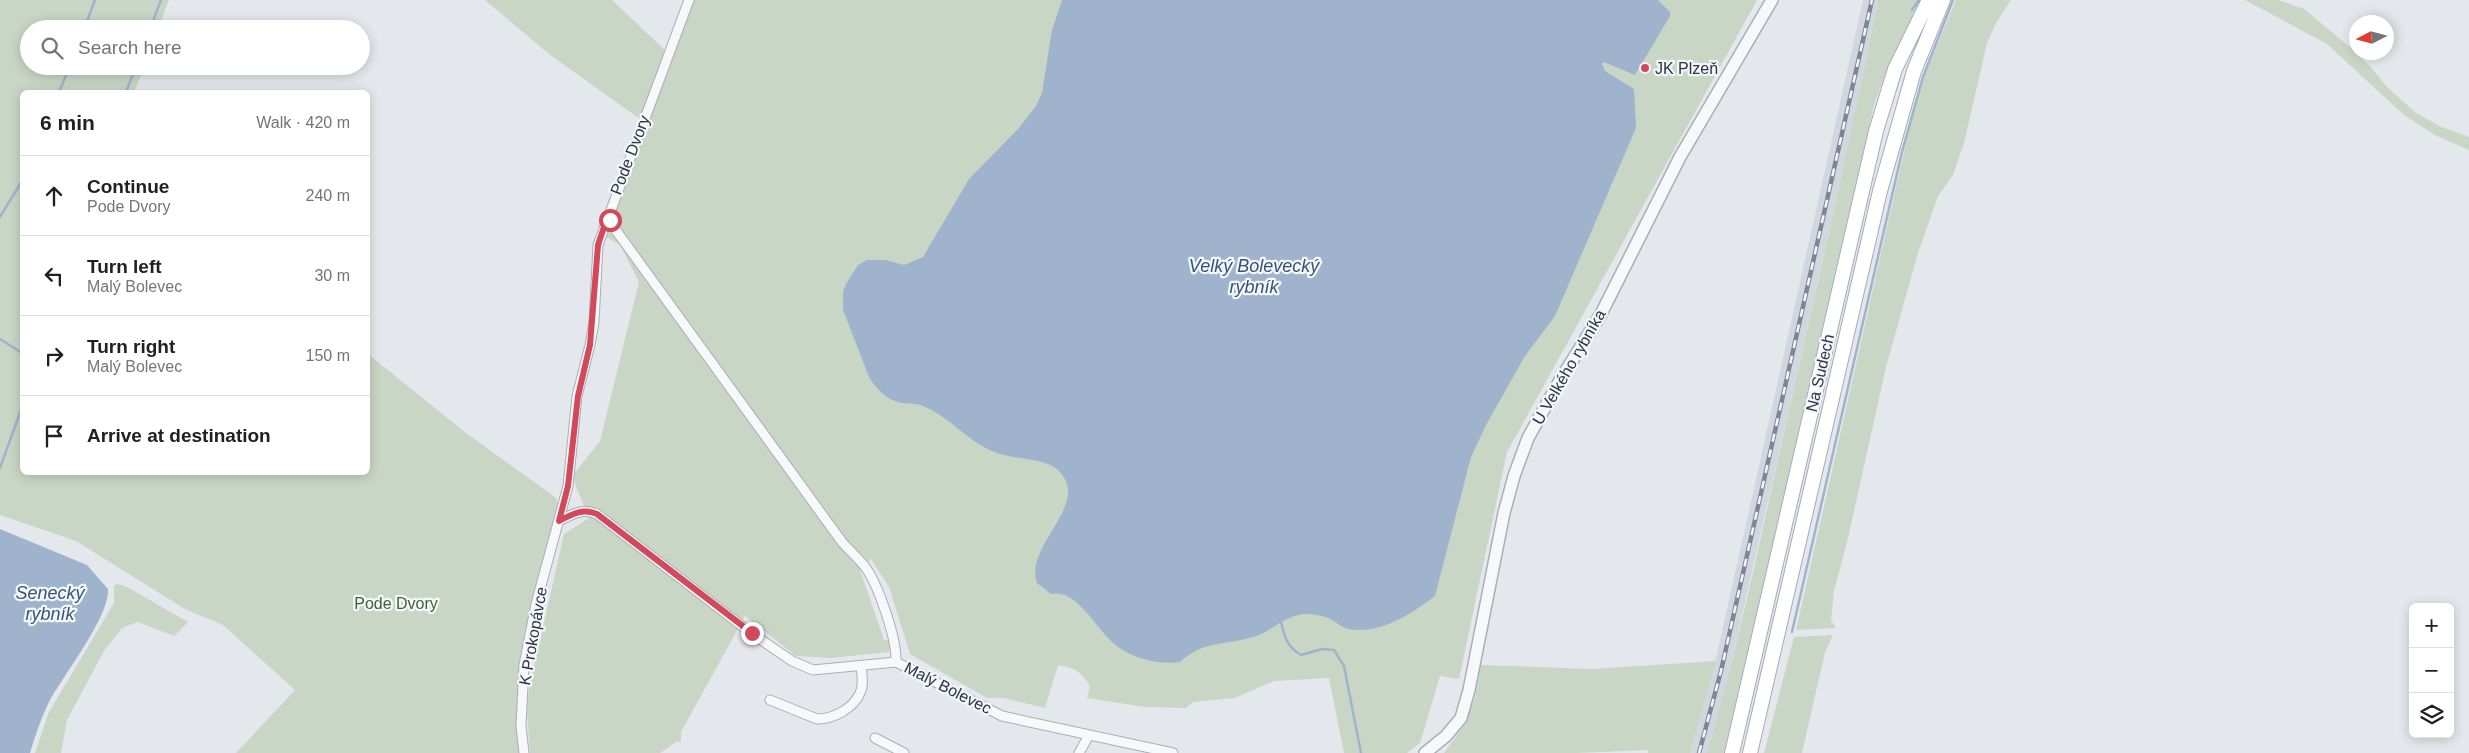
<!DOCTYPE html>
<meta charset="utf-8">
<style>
body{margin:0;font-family:Arial,sans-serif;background:#f2f2f2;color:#202124}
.controls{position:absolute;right:15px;bottom:15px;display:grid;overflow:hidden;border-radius:8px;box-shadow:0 2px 12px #0003}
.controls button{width:45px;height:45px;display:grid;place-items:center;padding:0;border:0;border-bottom:1px solid #e0e0e0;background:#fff;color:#202124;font:25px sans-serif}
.compass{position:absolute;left:2349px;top:15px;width:45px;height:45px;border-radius:50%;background:#fff;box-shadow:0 2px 12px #0003;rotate:264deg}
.stop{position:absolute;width:15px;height:15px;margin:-11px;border:4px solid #d1495b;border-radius:50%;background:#fff}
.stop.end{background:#d1495b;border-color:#fff;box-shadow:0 1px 5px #0008}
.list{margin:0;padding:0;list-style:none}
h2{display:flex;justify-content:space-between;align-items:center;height:65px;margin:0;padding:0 20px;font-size:21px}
h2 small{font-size:16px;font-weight:400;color:#757577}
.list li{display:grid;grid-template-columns:32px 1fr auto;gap:15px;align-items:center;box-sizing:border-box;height:80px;padding:0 20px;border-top:1px solid #e0e0e0}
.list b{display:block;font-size:19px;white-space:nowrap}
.list p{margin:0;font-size:16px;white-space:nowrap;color:#757577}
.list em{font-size:16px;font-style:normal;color:#757577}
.icon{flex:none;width:28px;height:28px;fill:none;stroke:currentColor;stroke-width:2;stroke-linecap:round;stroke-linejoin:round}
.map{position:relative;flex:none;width:2469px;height:753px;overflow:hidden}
.search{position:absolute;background:#fff;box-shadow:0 2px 12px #0003;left:20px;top:20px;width:350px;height:55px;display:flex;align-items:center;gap:12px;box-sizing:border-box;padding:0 18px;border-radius:28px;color:#757577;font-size:19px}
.panel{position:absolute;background:#fff;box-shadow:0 2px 12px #0003;left:20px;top:90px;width:350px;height:385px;border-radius:8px}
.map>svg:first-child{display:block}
.built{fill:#d2d6de}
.green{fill:#c9d6c5}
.water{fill:#9fb4cc}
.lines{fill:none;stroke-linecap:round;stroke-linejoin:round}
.stream{stroke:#9fb4cc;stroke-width:2.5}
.minor-casing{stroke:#a9aeb7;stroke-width:11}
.tertiary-casing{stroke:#a9aeb7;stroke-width:14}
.primary-casing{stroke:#a3abb8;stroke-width:16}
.minor{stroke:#f7f8fa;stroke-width:9}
.tertiary{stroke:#f7f8fa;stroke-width:11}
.primary{stroke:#fff;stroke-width:14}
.rail-casing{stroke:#7d8696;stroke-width:4.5}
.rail{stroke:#f4f6f9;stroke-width:2.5;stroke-dasharray:8;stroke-linecap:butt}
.route{stroke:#d1495b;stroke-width:6}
.poi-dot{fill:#d1495b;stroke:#f4f6f9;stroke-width:2}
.labels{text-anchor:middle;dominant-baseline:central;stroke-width:4.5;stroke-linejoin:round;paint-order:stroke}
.poi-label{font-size:16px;fill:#2b3445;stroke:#f4f6f9;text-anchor:start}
.street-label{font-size:16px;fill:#2b3445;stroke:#f4f6f9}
.park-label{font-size:16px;fill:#3f6138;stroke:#f4f6f9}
.water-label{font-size:18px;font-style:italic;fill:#34527a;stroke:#f4f6f9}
</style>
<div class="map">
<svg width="2469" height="753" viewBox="0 0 2469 753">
<rect width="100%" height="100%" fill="#e4e7ec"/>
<path class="built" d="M1863 0H1878L1854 120 1725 691 1707 753H1690L1717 654Z"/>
<path class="green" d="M0 0H169L158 29H29V66H145L134 92H22V472H368V354L466 433 555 497 558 503C537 585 510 668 519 753H236L295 690 223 625 185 609 76 541 0 515Z
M485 0H612L667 52 687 0H1097L1046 77 1042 93 1069 102 934 240 923 257 912 262 1609 190 1613 184 1590 173 1605 0H1757L1507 452 1459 679 1440 676 1420 743 1407 753H1344L1329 678 1274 681 1235 698 1193 702 1186 708 1145 707 1087 698 1090 686C1080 671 1076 668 1058 665L1045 708 1004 698H987L910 654 889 587 871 559 860 570 884 640H891V650L889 652 831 658 796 656 745 616 681 732V742H676L660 753H530L527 712 529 689 564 534 589 518 575 484 574 474 600 441 639 282 620 245 605 236 641 117H637L549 54Z
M1878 0H1923C1901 33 1887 68 1874 105L1724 753H1707C1738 648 1760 540 1784 432 1816 288 1850 145 1878 0Z
M1956 0H2011L1996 23 1987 43 1964 143 1953 175 1938 196 1918 253 1886 367 1848 538 1834 591 1831 620 1836 628 1796 630 1911 121 1924 77Z
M2245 0H2278L2304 9 2351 48 2370 66 2387 87 2415 112 2439 126 2469 137V150L2435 135 2404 115 2327 44Z
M119 584 129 588 188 622 174 636 138 622 122 628 104 651 67 720 61 753H35L49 712 114 603V585Z
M1833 635 1825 652 1802 753H1764L1794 637Z
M1716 661 1690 753H1648V750L1577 753H1444L1464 725 1475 698 1481 665 1592 669Z"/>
<path class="water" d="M1062 0H1658L1670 12V16L1635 75 1604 62 1602 64 1605 71 1634 89 1636 128 1555 316 1525 356 1486 425 1471 457 1435 596C1411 614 1380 635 1348 629 1340 627 1333 619 1325 617 1319 615 1311 614 1306 614 1289 614 1276 627 1261 634 1229 647 1206 638 1180 662 1159 665 1134 659 1117 646 1097 632 1078 588 1051 594L1037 583C1025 551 1076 514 1067 484 1057 454 1020 462 997 453 969 443 950 417 923 406 917 403 911 404 904 403 889 402 877 390 869 377L843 310V292L846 284 858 265 867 260H886L904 265 923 257 969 179 1018 129 1036 106 1042 93 1052 30Z
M0 529 87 565 108 589C110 616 63 676 49 702 41 718 35 736 30 753H0Z"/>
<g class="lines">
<path class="stream" d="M1912 10 1919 0
M84 29 95 0
M150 29 161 0
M59 92 70 66
M126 92 136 66
M0 217 22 181
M0 339 22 353
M0 468 22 407
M1281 622C1284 636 1288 648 1301 655L1322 649 1334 650 1344 666 1361 753
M1792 632 1902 152 1923 77 1953 0"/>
<defs>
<path id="minor" d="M607 218 842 542C850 551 859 559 866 568 879 587 897 639 896 662
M559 521C572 514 583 508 597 514L751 633 792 661 813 670 896 662 1002 716 1173 753
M770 700 817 719C833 719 853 709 860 693 864 685 862 675 861 666
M875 738 904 753
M524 753 521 726 524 665 536 604 568 486 577 396 590 345 594 322 598 245 689 0
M1079 753 1089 735"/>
<path id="tertiary" d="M1425 753 1446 736 1461 718 1469 690 1504 513 1514 476 1528 438 1559 382 1601 314 1680 157 1772 0"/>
<path id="primary" d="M1732 753 1876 131 1895 69 1929 0
M1750 753 1880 191 1914 71 1943 0"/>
</defs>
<use href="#minor" class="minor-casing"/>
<use href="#tertiary" class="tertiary-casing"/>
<use href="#primary" class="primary-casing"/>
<use href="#minor" class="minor"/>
<use href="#tertiary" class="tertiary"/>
<use href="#primary" class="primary"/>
<defs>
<path id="rail" d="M1699 753 1721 671 1872 0"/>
</defs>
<use href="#rail" class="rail-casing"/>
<use href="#rail" class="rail"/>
</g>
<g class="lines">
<path class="route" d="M610 220 607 218 598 245 590 345 578 396 568 486 559 521C572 514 583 508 597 514L752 633"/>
</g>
<circle class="poi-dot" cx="1645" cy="68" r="5"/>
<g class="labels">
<g class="poi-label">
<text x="1655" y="68">JK Plzeň</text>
</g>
<g class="street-label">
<text transform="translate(630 155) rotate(-69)">Pode Dvory</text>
<text transform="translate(1569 367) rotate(-60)">U Velkého rybníka</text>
<text transform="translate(1820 373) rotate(-77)">Na Sudech</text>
<text transform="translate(533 636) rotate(-80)">K Prokopávce</text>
<text transform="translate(948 688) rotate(27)">Malý Bolevec</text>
</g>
<g class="park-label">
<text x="396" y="603">Pode Dvory</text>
</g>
<g class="water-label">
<text x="1254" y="266">Velký Bolevecký<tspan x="1254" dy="21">rybník</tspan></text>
<text x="50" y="593">Senecký<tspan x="50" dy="21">rybník</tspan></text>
</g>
</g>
</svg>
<div class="controls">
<button>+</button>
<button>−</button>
<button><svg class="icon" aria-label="layers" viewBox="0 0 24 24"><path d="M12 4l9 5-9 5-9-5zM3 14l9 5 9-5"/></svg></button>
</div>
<svg class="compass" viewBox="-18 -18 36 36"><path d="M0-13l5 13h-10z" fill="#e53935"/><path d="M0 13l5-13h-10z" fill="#757577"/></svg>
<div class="stop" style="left:610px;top:220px"></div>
<div class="stop end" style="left:752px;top:633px"></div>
<div class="search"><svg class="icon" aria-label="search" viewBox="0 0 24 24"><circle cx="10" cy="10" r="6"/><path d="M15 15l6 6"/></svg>Search here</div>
<section class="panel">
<h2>6 min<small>Walk · 420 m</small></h2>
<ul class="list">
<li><svg class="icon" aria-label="ahead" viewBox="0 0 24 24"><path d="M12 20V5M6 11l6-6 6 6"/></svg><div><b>Continue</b><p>Pode Dvory</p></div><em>240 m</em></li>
<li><svg class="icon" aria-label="left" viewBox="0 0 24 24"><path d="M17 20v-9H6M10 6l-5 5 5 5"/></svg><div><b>Turn left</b><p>Malý Bolevec</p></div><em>30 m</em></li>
<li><svg class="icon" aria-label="right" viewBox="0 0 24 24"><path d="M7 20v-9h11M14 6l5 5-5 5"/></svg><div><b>Turn right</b><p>Malý Bolevec</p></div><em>150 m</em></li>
<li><svg class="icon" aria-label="arrive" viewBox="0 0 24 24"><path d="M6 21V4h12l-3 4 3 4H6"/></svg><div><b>Arrive at destination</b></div></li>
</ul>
</section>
</div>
